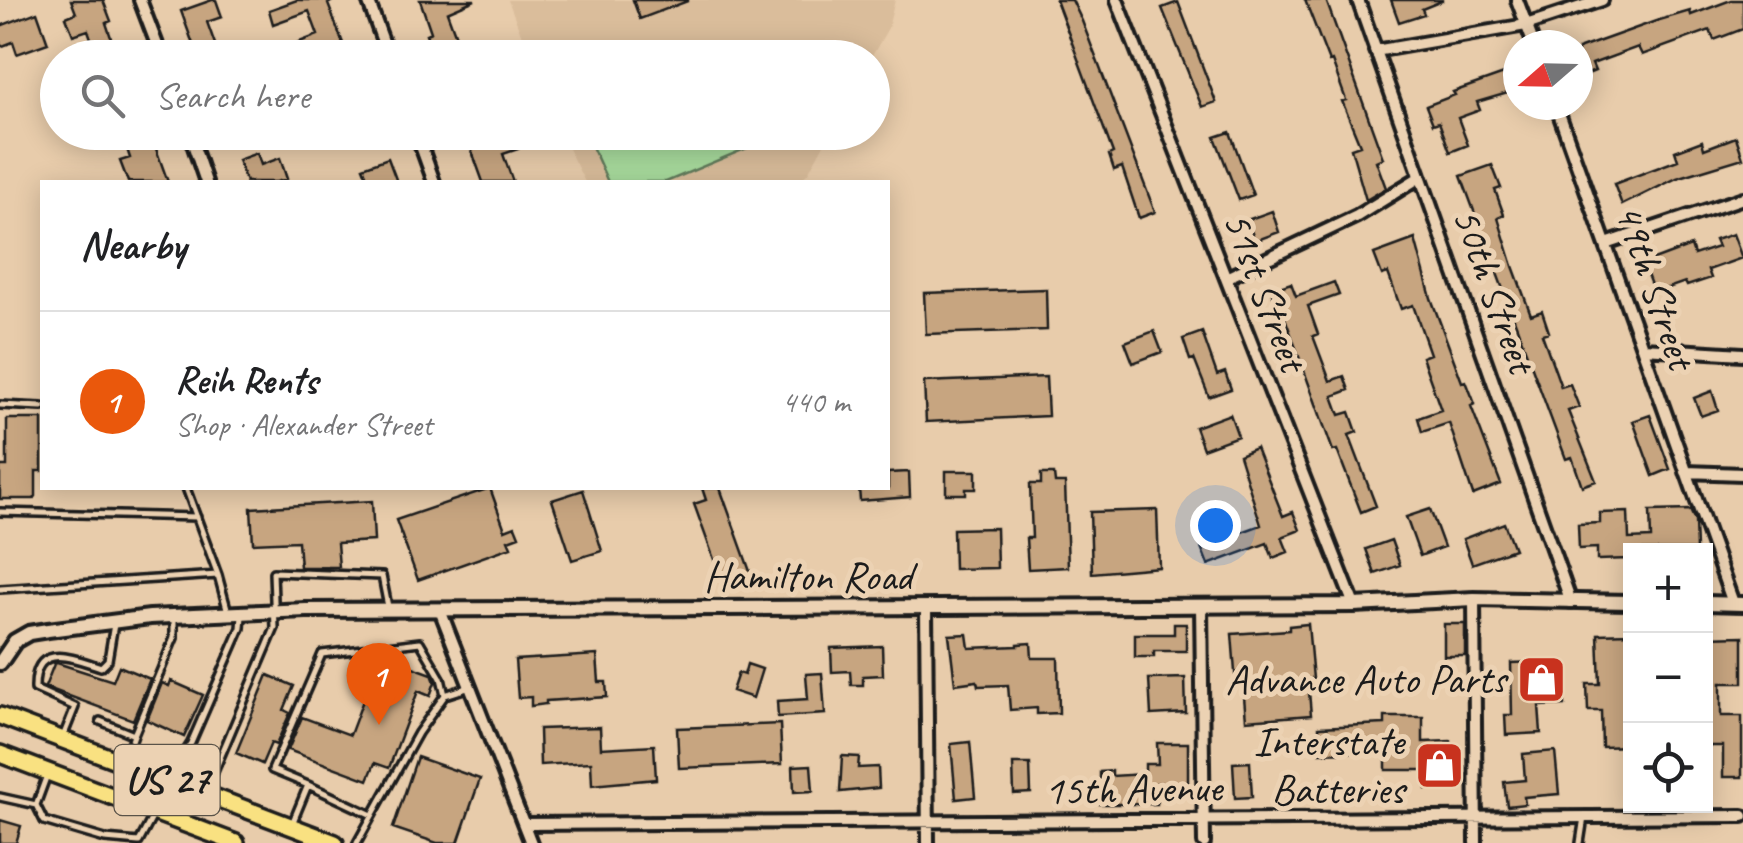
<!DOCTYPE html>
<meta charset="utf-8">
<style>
body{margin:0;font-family:Caveat,sans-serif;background:#f6f6f6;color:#202124}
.controls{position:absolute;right:30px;bottom:30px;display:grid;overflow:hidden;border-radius:0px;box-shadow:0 5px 25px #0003}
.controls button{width:90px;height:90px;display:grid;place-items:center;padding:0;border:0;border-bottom:2px solid #e0e0e0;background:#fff;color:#202124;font:50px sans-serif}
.compass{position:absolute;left:1503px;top:30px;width:90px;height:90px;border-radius:50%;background:#fff;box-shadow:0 5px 25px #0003;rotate:250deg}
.you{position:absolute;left:1215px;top:525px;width:35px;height:35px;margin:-25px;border:8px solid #fff;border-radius:50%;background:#1a73e8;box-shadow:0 0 0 15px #1a73e833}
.badge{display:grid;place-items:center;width:65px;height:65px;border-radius:50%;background:#ea580c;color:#fff;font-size:32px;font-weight:700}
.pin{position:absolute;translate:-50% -82px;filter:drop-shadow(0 2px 5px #0008)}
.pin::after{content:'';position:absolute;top:52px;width:35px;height:30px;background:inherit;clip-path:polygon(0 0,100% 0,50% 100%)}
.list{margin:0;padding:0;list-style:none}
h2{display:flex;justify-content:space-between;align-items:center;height:130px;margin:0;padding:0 40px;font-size:42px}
h2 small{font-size:32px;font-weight:400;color:#757577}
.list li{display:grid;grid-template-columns:65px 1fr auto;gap:30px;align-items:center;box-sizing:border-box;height:180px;padding:0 40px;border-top:2px solid #e0e0e0}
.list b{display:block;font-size:38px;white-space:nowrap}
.list p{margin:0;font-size:32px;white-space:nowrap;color:#757577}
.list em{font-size:32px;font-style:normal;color:#757577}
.icon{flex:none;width:55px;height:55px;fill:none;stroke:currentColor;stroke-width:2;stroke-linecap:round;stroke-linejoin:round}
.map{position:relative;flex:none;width:1743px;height:843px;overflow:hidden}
.search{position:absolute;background:#fff;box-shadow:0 5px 25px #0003;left:40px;top:40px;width:850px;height:110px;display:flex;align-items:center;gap:25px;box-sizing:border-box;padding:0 35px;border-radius:55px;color:#757577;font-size:38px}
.panel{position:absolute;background:#fff;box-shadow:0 5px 25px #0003;left:40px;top:180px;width:850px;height:310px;border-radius:0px}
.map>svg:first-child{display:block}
.built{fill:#dabd9b}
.green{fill:#a8db9d;stroke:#627c5c;stroke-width:2.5}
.building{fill:#c7a580;stroke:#1c1c1c;stroke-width:2.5}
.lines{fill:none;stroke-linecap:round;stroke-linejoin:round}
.service-casing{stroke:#1c1c1c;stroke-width:12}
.minor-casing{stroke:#1c1c1c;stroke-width:18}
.tertiary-casing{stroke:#1c1c1c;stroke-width:20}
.primary-casing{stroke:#1c1c1c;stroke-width:22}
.service{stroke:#ecd2b3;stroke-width:5}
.minor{stroke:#ecd2b3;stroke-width:10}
.tertiary{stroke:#ecd2b3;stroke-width:12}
.primary{stroke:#f9e181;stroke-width:15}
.labels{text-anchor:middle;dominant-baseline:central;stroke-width:10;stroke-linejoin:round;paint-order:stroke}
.shield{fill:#ecd2b3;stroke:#5a5349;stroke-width:2.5}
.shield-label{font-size:40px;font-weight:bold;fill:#1c1c1c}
.street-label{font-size:42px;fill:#1c1c1c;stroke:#ecd2b3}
.poi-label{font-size:42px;fill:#1c1c1c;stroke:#ecd2b3;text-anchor:end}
</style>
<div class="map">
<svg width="1743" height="843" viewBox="0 0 1743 843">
<rect width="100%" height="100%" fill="#e8ccab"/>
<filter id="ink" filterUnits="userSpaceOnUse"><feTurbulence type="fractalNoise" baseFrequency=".01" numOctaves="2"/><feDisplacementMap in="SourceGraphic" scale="20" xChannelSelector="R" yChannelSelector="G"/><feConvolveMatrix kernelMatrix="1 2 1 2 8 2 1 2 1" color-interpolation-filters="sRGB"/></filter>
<g filter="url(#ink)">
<path class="built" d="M508 0H895L888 28 871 58 530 57Z
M560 133H830L808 173 798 182H585Z"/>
<path class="green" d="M586 133H783L666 182H608Z"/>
<path class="building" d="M71 0H103L111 21 106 23 118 58H98L88 30 73 35 66 17 76 13Z
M212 0H216L222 17 207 22 220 58H198L181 11Z
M297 0H334L328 4 344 46 303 58 297 43 318 35 309 11 273 24 269 10Z
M420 0H475L447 12 464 58H435L426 34 431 32Z
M633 0H688V1L640 19Z
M1056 0H1072L1082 21 1155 212 1139 218 1122 167 1114 170 1109 155 1113 153Z
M1305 0H1326L1383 158 1376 161 1386 188 1366 200 1351 148 1360 145 1342 101 1346 100 1332 61 1329 62Z
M1391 0H1442V1L1422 9 1424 14 1399 22Z
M1731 0H1743V29L1714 40 1710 30 1642 55 1638 47 1592 64 1595 71 1578 78V49L1656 21 1690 11 1691 15Z
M1178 2 1216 102 1202 107 1162 8Z
M37 12 48 43 17 54 13 42 0 47V26Z
M1518 69V90L1477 102 1480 110 1458 118 1468 145 1450 152 1439 122 1433 124 1426 106 1455 95 1453 92Z
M145 132H150L168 182H128L120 161 130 158 124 140Z
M465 132H492L495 139 511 132 518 149 503 154 513 182H483Z
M1230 132 1253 195 1239 200 1215 137Z
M1736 137 1743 158 1677 178 1622 205 1614 184 1678 160 1675 151 1702 141 1704 149Z
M257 153 261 165 280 158 287 179 276 182H246L238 160Z
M388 158 397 182H369L363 167Z
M1492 165 1501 188 1495 190 1504 215 1498 218 1513 266 1531 315 1542 311 1549 332 1542 334 1561 387 1570 384 1579 407 1568 411 1596 481 1582 486 1572 457 1566 459 1461 176Z
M1272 211 1279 232 1255 241 1247 220Z
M1733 234 1742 258 1708 270 1711 278 1687 286 1685 282 1654 293 1643 264 1691 246 1694 255 1718 247 1715 240Z
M1415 239 1431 298 1462 382 1466 381 1475 404 1471 406 1501 484 1473 495 1449 423 1422 432 1418 418 1441 410 1422 357 1430 354 1413 305 1401 309 1388 273 1382 275 1374 254Z
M1334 282 1339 295 1308 306 1318 334 1313 336 1330 381 1344 376 1349 390 1333 396 1340 415 1350 412 1357 432 1349 435 1376 506 1361 512 1337 450 1333 451 1284 315 1281 316 1271 290 1291 283 1296 296Z
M1046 289 1047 330 926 334 924 293Z
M1154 331 1162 352 1133 363 1125 342Z
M1202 332 1217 375 1225 372 1231 389 1209 397 1194 359 1190 360 1183 339Z
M1046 377 1048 416 926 422 924 382Z
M1712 391 1718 410 1701 416 1694 398Z
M1230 414 1238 436 1203 449 1195 427Z
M1650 415 1670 469 1653 476 1633 421Z
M7 419H42V471H36V496L34 499H0V466H7Z
M1256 448 1283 516 1293 512 1300 530 1282 537 1288 552 1273 558 1267 543 1208 565 1201 547 1261 525 1239 455Z
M946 471H976V489H966V494H946Z
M909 472 910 497 860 501 859 488H888V473Z
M1041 474H1054L1055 483H1065L1068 567 1028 569 1026 538H1032L1030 484H1041Z
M490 488 505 530 515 526 519 536 508 540 511 547 418 580 396 520Z
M702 488H720L752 577 726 586 723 575 720 576 694 504 706 500Z
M583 490 602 551 572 560 552 500Z
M372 501 374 541 337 543 339 567H300L298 541 253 543 251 508Z
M1430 509 1444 547 1420 556 1406 517Z
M1157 510 1159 567 1092 573 1090 512Z
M1690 510 1695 521 1696 550H1630V559L1597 560V548L1579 549 1578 524 1600 523V513L1628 512 1629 539 1651 538 1650 511Z
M1504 523 1514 549 1472 564 1463 539Z
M996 528 997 568 954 569 953 529Z
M1391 540 1400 565 1375 574 1366 549Z
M1174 624H1186V651H1154V657H1135V634H1174Z
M1308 624 1313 679 1308 680 1311 715 1246 720 1243 685H1236L1232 634 1289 630V626Z
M1444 624H1465V656H1444Z
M1630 633V746L1602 747 1601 711H1588L1587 684H1600L1598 634Z
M967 634 969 648 1018 646V644L1031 643 1032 658H1058L1059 713 1037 714V708L1010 710 1008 685 978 686 977 681 955 684 949 635Z
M1743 636V683H1721V716H1742V777H1723V746H1706V637Z
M882 646 883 675 863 676V685H851L850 671 832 672 831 648Z
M380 655 432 674 435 682 430 696 418 691 389 768 375 763 368 780 288 750 302 717 350 735Z
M597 655 599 682H606L607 697 546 701V704L531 706V697L518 698 515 660Z
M1563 661 1565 705 1539 706 1541 733 1506 735 1505 715H1512L1511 663Z
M57 663 113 681 119 666 150 679 133 720 45 687 54 664Z
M747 664 762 669 753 698 732 691 738 673 744 675Z
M822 673 825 714 778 717 777 701 808 699 806 674Z
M268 675 294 686 284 710 290 713 276 745 271 743 262 764 236 753Z
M1185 678 1186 713 1151 715 1149 679Z
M171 681 203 695 184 737 147 720 162 683 169 686Z
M1385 717H1423V742L1451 741 1454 787 1426 789 1425 770H1386V751L1320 753 1319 727 1385 724Z
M780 724 782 764 679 768 677 728Z
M600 727 601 748 654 745 656 779 592 785 591 762 540 765 539 729Z
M970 742 975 797 956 799 951 744Z
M1157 743H1188V783H1157V804H1100V772L1112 771V776L1145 774V764H1158Z
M1555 751 1559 794 1524 797 1525 804 1507 806 1504 782 1525 780 1523 754Z
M842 756 859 757 858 768 878 767 879 788 840 792Z
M417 757 480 779 458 843H437L393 828Z
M1250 762 1252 797 1235 798 1233 763Z
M1013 764H1030L1031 793 1014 794Z
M811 765 813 791 794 792 793 766Z
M0 820 21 826 16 843H0Z"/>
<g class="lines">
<defs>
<path id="service" d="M0 405 42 407
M186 488 218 575
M0 512 197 517
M0 589 218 575 228 612
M445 695 470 687
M100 721 134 735 125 761
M134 735 174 638V619
M63 737 75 707 35 689C34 641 72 658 101 667L108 660 114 624
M169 778 191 743 241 628 242 616
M308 785 372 815
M206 791 275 628 273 572 382 576 388 607
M0 797 36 805 47 775
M36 805 44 821 105 839 139 842 154 814
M1703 816 1704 806
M292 824 308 785 272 770 322 654 420 642 441 678 445 695 418 733 357 843
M1580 843 1584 817"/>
<path id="minor" d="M140 0 162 58
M368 0 389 58
M1117 0 1354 605
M1358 0 1571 602
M1517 0 1534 45
M1375 51 1526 25 1602 0
M1556 105 1733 603
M189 132 206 182
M416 132 434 182
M1606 244 1743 198
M1226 278 1357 216 1420 177
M1643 348 1743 354
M1686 472 1743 474
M1474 599 1476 843
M1201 605 1204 843
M926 608 928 843
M440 610 531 843
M524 824 1743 816"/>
<path id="tertiary" d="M1706 603 1743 604
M0 663 15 641 29 633 48 630 150 617 306 610 1354 605 1474 599 1630 602"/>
<path id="primary" d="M0 716 335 843
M0 754 236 843"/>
</defs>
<use href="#service" class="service-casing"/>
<use href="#minor" class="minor-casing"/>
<use href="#tertiary" class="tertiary-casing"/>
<use href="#primary" class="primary-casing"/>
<use href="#service" class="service"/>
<use href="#minor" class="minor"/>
<use href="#tertiary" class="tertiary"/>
<use href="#primary" class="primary"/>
</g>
</g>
<defs>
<symbol id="shop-square" viewBox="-11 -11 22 22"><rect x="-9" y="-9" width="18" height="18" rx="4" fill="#c8321e" stroke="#ecd2b3"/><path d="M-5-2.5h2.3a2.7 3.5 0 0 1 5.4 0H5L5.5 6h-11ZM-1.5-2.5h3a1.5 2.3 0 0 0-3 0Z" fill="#fff"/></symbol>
</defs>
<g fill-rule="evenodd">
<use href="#shop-square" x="1514" y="652" width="55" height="55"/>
<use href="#shop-square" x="1412" y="738" width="55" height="55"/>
</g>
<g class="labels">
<rect class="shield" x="114.5" y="745" width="105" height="70" rx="8"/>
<g class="shield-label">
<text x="167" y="780">US 27</text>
</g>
<g class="street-label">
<text transform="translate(1655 286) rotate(71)">49th Street</text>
<text transform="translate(1494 290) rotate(70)">50th Street</text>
<text transform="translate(1265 291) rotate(69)">51st Street</text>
<text x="808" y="576">Hamilton Road</text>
<text transform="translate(1133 789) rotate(-1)">15th Avenue</text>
</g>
<g class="poi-label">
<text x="1506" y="679">Advance Auto Parts</text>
<text x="1404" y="741">Interstate<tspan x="1404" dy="48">Batteries</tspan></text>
</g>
</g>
</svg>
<div class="controls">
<button>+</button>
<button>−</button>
<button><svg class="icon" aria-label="locate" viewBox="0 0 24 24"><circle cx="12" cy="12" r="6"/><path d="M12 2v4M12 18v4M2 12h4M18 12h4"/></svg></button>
</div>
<svg class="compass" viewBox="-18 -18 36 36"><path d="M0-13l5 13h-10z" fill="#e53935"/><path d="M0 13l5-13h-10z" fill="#757577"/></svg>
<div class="you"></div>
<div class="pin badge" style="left:379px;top:725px">1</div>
<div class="search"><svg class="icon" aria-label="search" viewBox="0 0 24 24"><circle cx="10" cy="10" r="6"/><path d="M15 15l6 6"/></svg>Search here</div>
<section class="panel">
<h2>Nearby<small></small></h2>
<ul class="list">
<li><span class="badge">1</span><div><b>Reih Rents</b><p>Shop · Alexander Street</p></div><em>440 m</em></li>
</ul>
</section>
</div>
